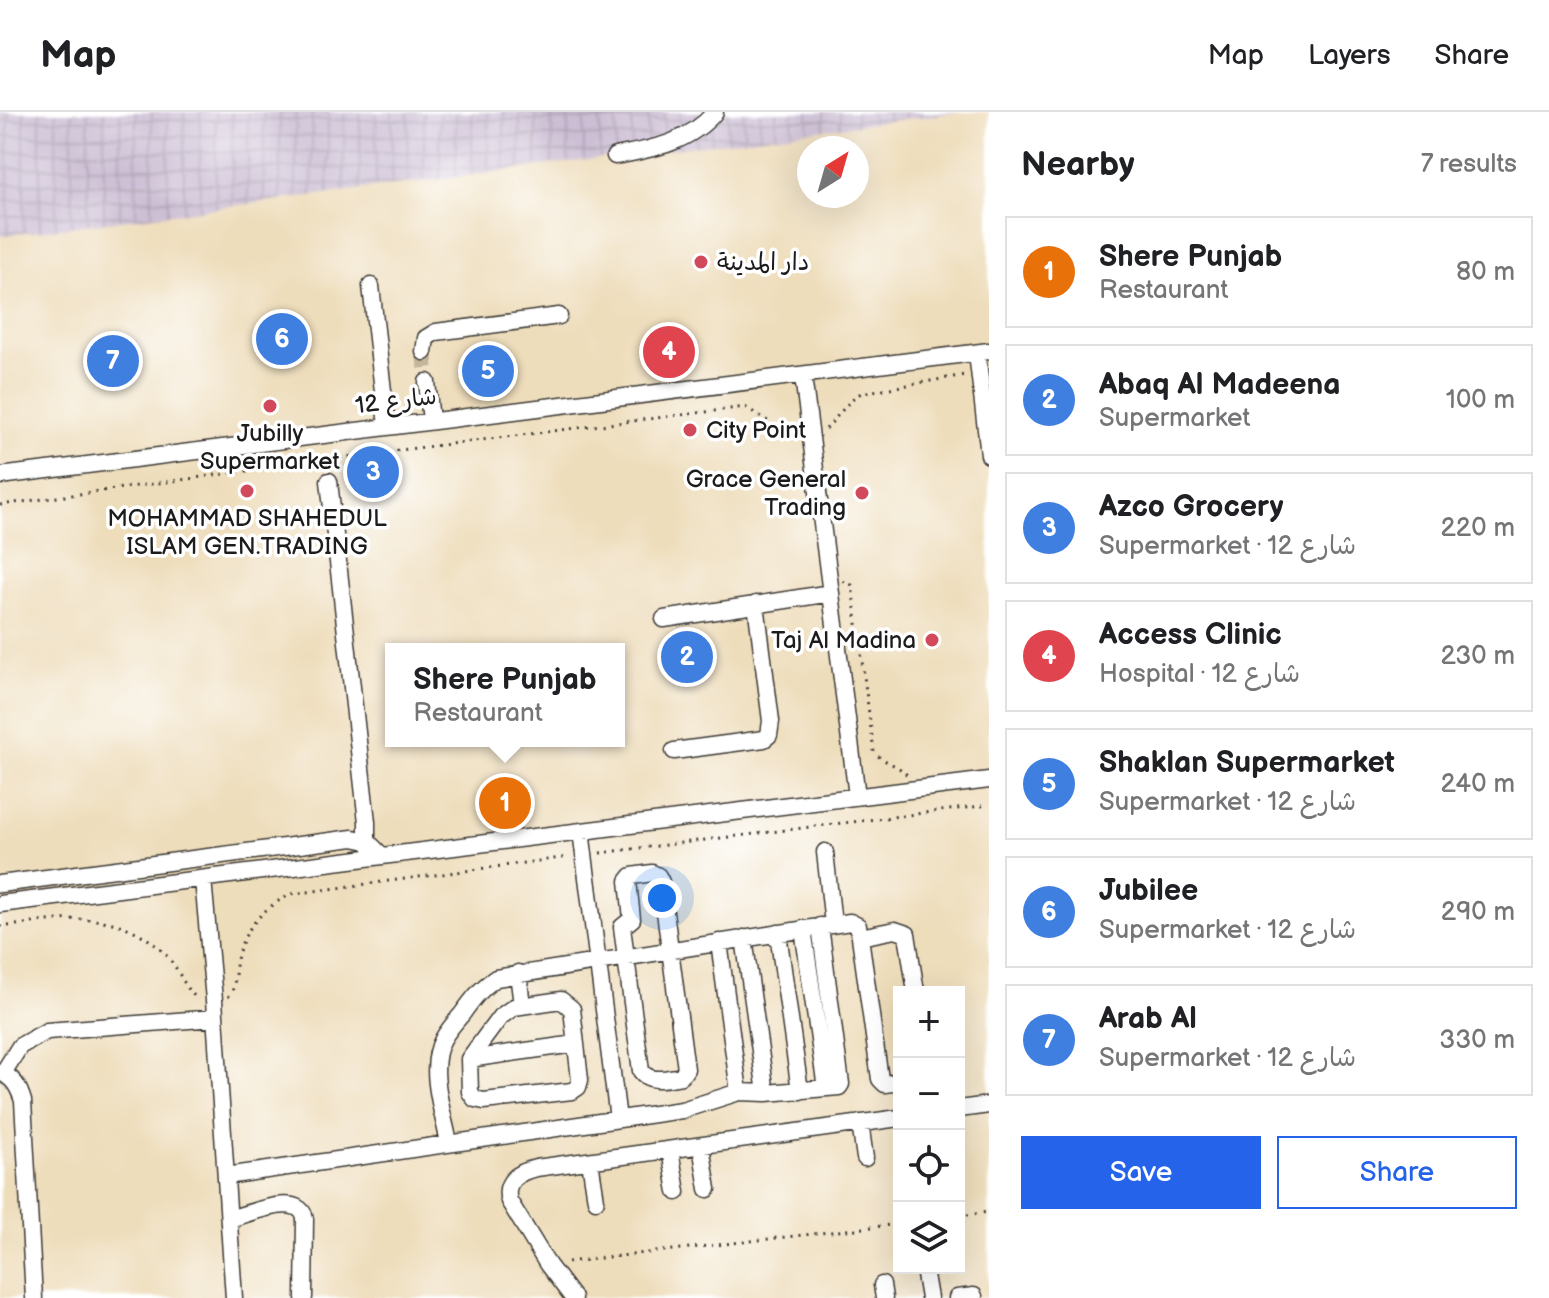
<!DOCTYPE html>
<meta charset="utf-8">
<style>
body{margin:0;font-family:"Balsamiq Sans","Playpen Sans Arabic",sans-serif;background:#f2f2f2;color:#202124}
.controls{position:absolute;right:24px;bottom:24px;display:grid;overflow:hidden;border-radius:0px;box-shadow:0 8px 32px #0002}
.controls button{width:72px;height:72px;display:grid;place-items:center;padding:0;border:0;border-bottom:2px solid #e0e0e0;background:#fff;color:#202124;font:40px sans-serif}
.compass{position:absolute;left:797px;top:24px;width:72px;height:72px;border-radius:50%;background:#fff;box-shadow:0 8px 32px #0002;rotate:37deg}
.you{position:absolute;left:662px;top:786px;width:28px;height:28px;margin:-20px;border:6px solid #fff;border-radius:50%;background:#1a73e8;box-shadow:0 0 0 12px #1a73e833}
.badge{display:grid;place-items:center;width:52px;height:52px;border-radius:50%;background:#2563eb;color:#fff;font-size:26px;font-weight:700}
.pin{position:absolute;translate:-50% -50%;border:4px solid #fff;box-shadow:0 2px 8px #0006}
.popup{position:absolute;left:385px;top:531px;width:240px;height:104px;box-sizing:border-box;display:grid;place-content:center;border-radius:0px;background:#fff;filter:drop-shadow(0 2px 6px #0005);font-size:26px;white-space:nowrap;color:#757577}
.popup b{font-size:30px;color:#202124}
.popup::after{content:'';position:absolute;left:50%;top:100%;margin-left:-16px;border:16px solid transparent;border-top-color:#fff}
.list{margin:0;padding:0;list-style:none}
h2{display:flex;justify-content:space-between;align-items:center;height:104px;margin:0;padding:0 32px;font-size:34px}
h2 small{font-size:26px;font-weight:400;color:#757577}
.list li{display:grid;grid-template-columns:52px 1fr auto;gap:24px;align-items:center;box-sizing:border-box;height:112px;margin:0 16px 16px;padding:0 16px;border:2px solid #e0e0e0;border-radius:0px}
.list b{display:block;font-size:30px;white-space:nowrap}
.list p{margin:0;font-size:26px;white-space:nowrap;color:#757577}
.list em{font-size:26px;font-style:normal;color:#757577}
.actions{display:flex;gap:16px;padding:24px 32px}
.actions a{flex:1;padding:18px 0;border:2px solid #2563eb;border-radius:0px;text-align:center;font-size:28px;color:#2563eb}
.actions .main{background:#2563eb;color:#fff}
.icon{flex:none;width:44px;height:44px;fill:none;stroke:currentColor;stroke-width:2;stroke-linecap:round;stroke-linejoin:round}
.map{position:relative;flex:none;width:989px;height:1186px;overflow:hidden}
header{display:flex;align-items:center;gap:48px;box-sizing:border-box;height:112px;padding:0 40px;background:#fff;border-bottom:2px solid #e0e0e0}
header strong{font-size:38px}
nav{display:flex;gap:44px;margin-inline-start:auto;font-size:28px}
main{display:flex}
aside{flex:1;background:#fff}
.map>svg:first-child{display:block}
.industrial{fill:url(#industrial-grid)}
.lines{fill:none;stroke-linecap:round;stroke-linejoin:round}
.minor-tunnel{stroke:#c4b69b;stroke-width:16;stroke-dasharray:16 8;stroke-linecap:butt}
.minor-casing{stroke:#3c3934;stroke-width:19}
.path{stroke:#3c3934;stroke-width:3;stroke-dasharray:2 6;stroke-linecap:butt}
.minor{stroke:#fff;stroke-width:16}
.poi-dot{fill:#d1495b;stroke:#fff;stroke-width:3}
.labels{text-anchor:middle;dominant-baseline:central;stroke-width:7;stroke-linejoin:round;paint-order:stroke}
.poi-label{font-size:24px;fill:#1c1c1c;stroke:#fff;text-anchor:start}
.street-label{font-size:24px;fill:#1c1c1c;stroke:#fff}
</style>
<header>
<strong>Map</strong>
<nav><a>Map</a><a>Layers</a><a>Share</a></nav>
</header>
<main>
<div class="map">
<svg width="989" height="1186" viewBox="0 0 989 1186">
<defs>
<pattern id="industrial-grid" width="8" height="8" patternUnits="userSpaceOnUse" patternTransform="scale(2)"><rect width="8" height="8" fill="#ccbed4"/><path d="M0 4h8M4 0v8" fill="none" stroke="#afa3b5"/></pattern>
</defs>
<rect width="100%" height="100%" fill="#fff"/>
<filter id="ink" filterUnits="userSpaceOnUse"><feTurbulence type="fractalNoise" baseFrequency=".0125" numOctaves="2"/><feDisplacementMap in="SourceGraphic" scale="16" xChannelSelector="R" yChannelSelector="G"/><feConvolveMatrix kernelMatrix="1 2 1 2 8 2 1 2 1" color-interpolation-filters="sRGB"/></filter>
<filter id="wash" filterUnits="userSpaceOnUse"><feTurbulence type="fractalNoise" baseFrequency=".006" numOctaves="4" result="noise"/><feDisplacementMap in="SourceGraphic" scale="32" xChannelSelector="R" yChannelSelector="G"/><feGaussianBlur stdDeviation="1.8" result="paint"/><feColorMatrix in="noise" values="0 0 0 0 0 0 0 0 0 0 0 0 0 0 0 0 0 1.4 0 .05"/><feComposite in="paint" operator="in"/></filter>
<g filter="url(#wash)">
<rect width="100%" height="100%" fill="#edb"/>
<path class="industrial" d="M0 0H959L0 124Z"/>
</g>
<g filter="url(#ink)">
<g class="lines">
<path class="minor-tunnel" d="M424 240 427 270"/>
<defs>
<path id="minor" d="M615 44C653 37 689 31 715 0
M371 174 387 314
M424 240 426 226 436 220 559 204
M977 241 989 343
M803 264 857 684
M427 270 431 309
M0 364 989 239
M329 369 367 710V729
M664 507 831 481
M674 639 764 627 769 623 771 609 756 492
M581 719 618 1007
M825 740 833 812
M652 761 658 764 661 770 686 957 681 964C668 966 650 972 641 959L622 815 632 807 628 769 632 764Z
M203 767 214 888 234 1186
M0 772 353 726 367 729 382 744
M0 792 989 668
M803 817 826 976
M778 821 800 979
M744 826 766 981
M719 830 739 980
M518 861 522 893
M561 888 572 897 580 968 578 975 572 979 484 989 475 987 470 980 469 947 500 905 514 895Z
M469 947 575 932
M0 960C14 966 19 976 23 989L34 1186
M3 961 20 934 47 919 215 906
M899 970 885 972 880 967 860 825 895 818 907 822 916 880
M959 997 989 993
M860 1011 865 1046
M449 1031C443 1000 427 956 443 927 448 918 455 910 462 902 472 888 481 876 496 866L850 810 858 814 860 825
M701 1034 708 1077
M670 1038 677 1080
M590 1049 596 1088
M226 1064 682 998 739 980 766 981 839 975 841 972 820 814
M229 1107C248 1102 301 1079 305 1107L304 1186
M925 1163 929 1186
M882 1173 884 1186
M573 1186 548 1153 509 1089C503 1069 519 1060 536 1056L899 1006
M957 1186 974 1184"/>
</defs>
<use href="#minor" class="minor-casing"/>
<path class="path" d="M826 317 852 287 861 281 965 263
M0 393 361 343 745 295 784 319H795
M843 469 852 473 874 640C884 651 899 653 907 663
M600 741 989 693
M0 815C60 808 118 793 165 842 179 855 183 876 198 887
M228 885C236 877 234 866 236 855 239 822 262 795 292 782L569 745
M959 1104 989 1100
M568 1150 899 1112"/>
<use href="#minor" class="minor"/>
</g>
</g>
<g class="poi-dot">
<circle cx="701" cy="150" r="8"/>
<circle cx="270" cy="294" r="8"/>
<circle cx="690" cy="318" r="8"/>
<circle cx="247" cy="379" r="8"/>
<circle cx="862" cy="381" r="8"/>
<circle cx="932" cy="528" r="8"/>
</g>
<g class="labels">
<g class="poi-label">
<text x="717" y="150">دار المدينة</text>
<text x="706" y="318">City Point</text>
<text x="270" y="321" text-anchor="middle">Jubilly<tspan x="270" dy="28">Supermarket</tspan></text>
<text x="846" y="367" text-anchor="end">Grace General<tspan x="846" dy="28">Trading</tspan></text>
<text x="247" y="406" text-anchor="middle">MOHAMMAD SHAHEDUL<tspan x="247" dy="28">ISLAM GEN.TRADING</tspan></text>
<text x="916" y="528" text-anchor="end">Taj Al Madina</text>
</g>
<g class="street-label">
<text transform="translate(396 289) rotate(-7)">شارع 12</text>
</g>
</g>
</svg>
<div class="controls">
<button>+</button>
<button>−</button>
<button><svg class="icon" aria-label="locate" viewBox="0 0 24 24"><circle cx="12" cy="12" r="6"/><path d="M12 2v4M12 18v4M2 12h4M18 12h4"/></svg></button>
<button><svg class="icon" aria-label="layers" viewBox="0 0 24 24"><path d="M12 4l9 5-9 5-9-5zM3 14l9 5 9-5"/></svg></button>
</div>
<svg class="compass" viewBox="-18 -18 36 36"><path d="M0-13l5 13h-10z" fill="#e53935"/><path d="M0 13l5-13h-10z" fill="#757577"/></svg>
<div class="you"></div>
<div class="pin badge" style="left:505px;top:691px;background:#e8710a">1</div>
<div class="popup"><b>Shere Punjab</b>Restaurant</div>
<div class="pin badge" style="left:687px;top:545px;background:#3f7fe0">2</div>
<div class="pin badge" style="left:373px;top:360px;background:#3f7fe0">3</div>
<div class="pin badge" style="left:669px;top:240px;background:#e0444e">4</div>
<div class="pin badge" style="left:488px;top:259px;background:#3f7fe0">5</div>
<div class="pin badge" style="left:282px;top:227px;background:#3f7fe0">6</div>
<div class="pin badge" style="left:113px;top:249px;background:#3f7fe0">7</div>
</div>
<aside>
<h2>Nearby<small>7 results</small></h2>
<ul class="list">
<li><span class="badge" style="background:#e8710a">1</span><div><b>Shere Punjab</b><p>Restaurant</p></div><em>80 m</em></li>
<li><span class="badge" style="background:#3f7fe0">2</span><div><b>Abaq Al Madeena</b><p>Supermarket</p></div><em>100 m</em></li>
<li><span class="badge" style="background:#3f7fe0">3</span><div><b>Azco Grocery</b><p>Supermarket · شارع 12</p></div><em>220 m</em></li>
<li><span class="badge" style="background:#e0444e">4</span><div><b>Access Clinic</b><p>Hospital · شارع 12</p></div><em>230 m</em></li>
<li><span class="badge" style="background:#3f7fe0">5</span><div><b>Shaklan Supermarket</b><p>Supermarket · شارع 12</p></div><em>240 m</em></li>
<li><span class="badge" style="background:#3f7fe0">6</span><div><b>Jubilee</b><p>Supermarket · شارع 12</p></div><em>290 m</em></li>
<li><span class="badge" style="background:#3f7fe0">7</span><div><b>Arab Al</b><p>Supermarket · شارع 12</p></div><em>330 m</em></li>
</ul>
<div class="actions"><a class="main">Save</a><a>Share</a></div>
</aside>
</main>
